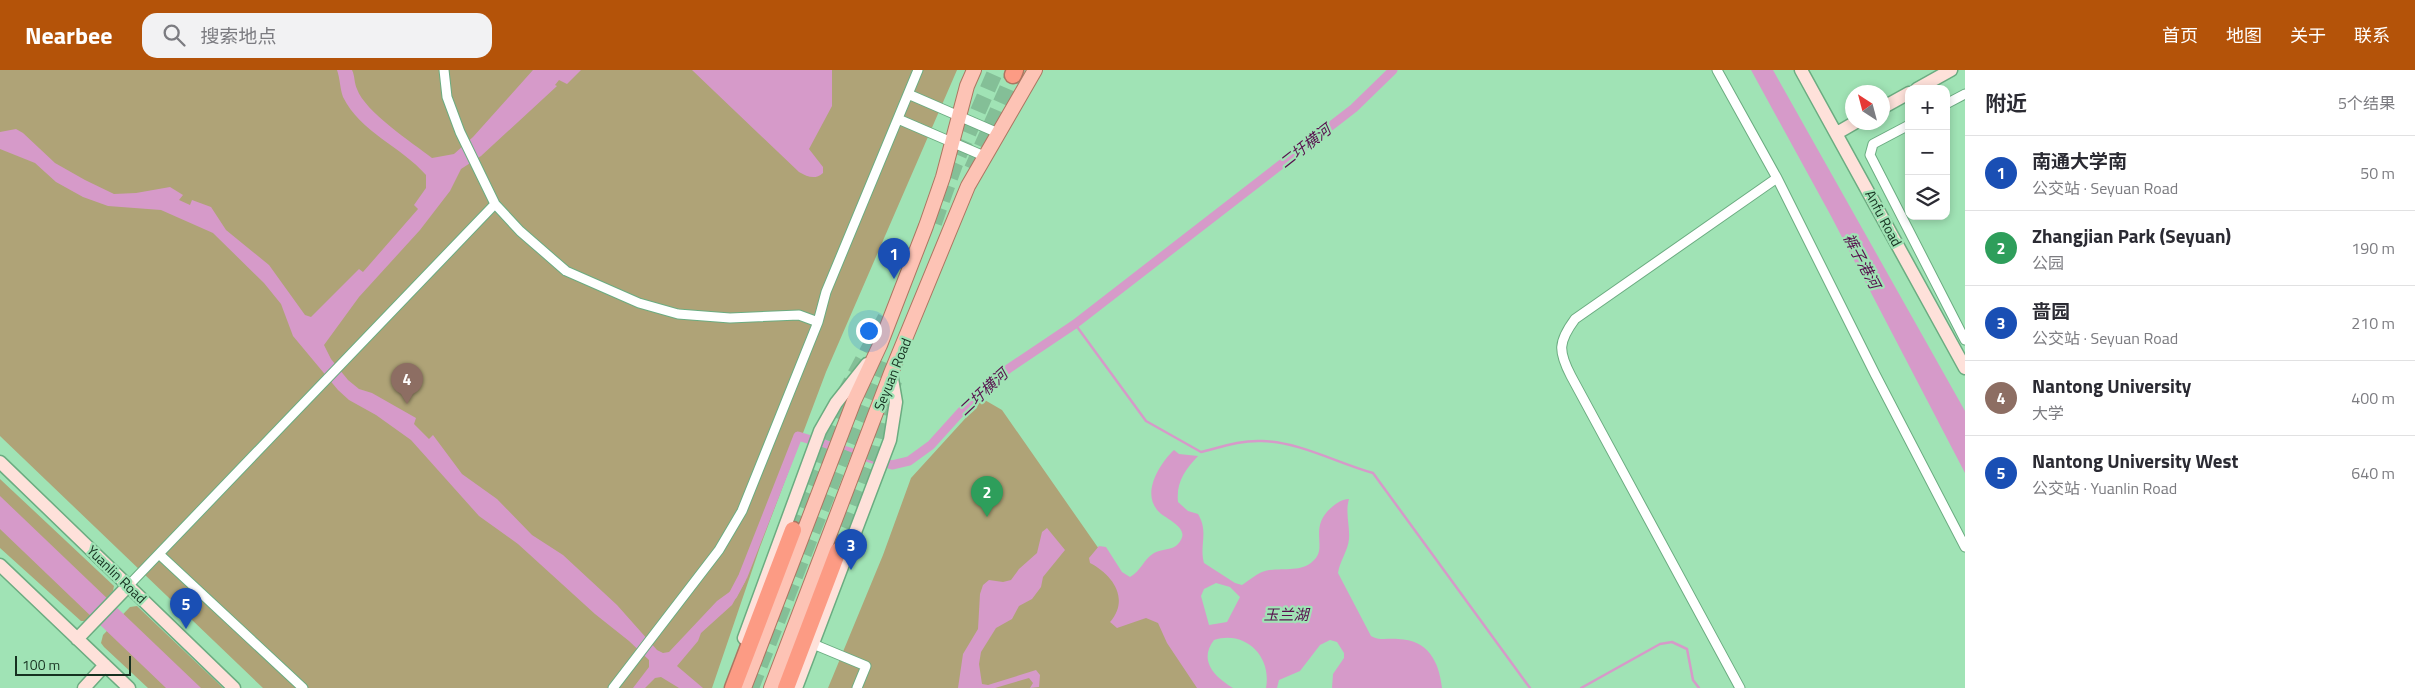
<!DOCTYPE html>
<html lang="zh">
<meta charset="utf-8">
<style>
body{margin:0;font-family:"Titillium Web","Noto Sans SC",sans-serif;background:#f2f2f3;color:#2b2b33}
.controls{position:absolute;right:15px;top:15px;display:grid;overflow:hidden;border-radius:10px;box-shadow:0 2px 8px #0003}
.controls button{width:45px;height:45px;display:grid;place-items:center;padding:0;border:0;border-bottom:1px solid #e1e1e2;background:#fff;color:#2b2b33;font:25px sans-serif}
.compass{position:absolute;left:1845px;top:15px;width:45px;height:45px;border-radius:50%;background:#fff;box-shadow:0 2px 8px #0003;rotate:324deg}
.scale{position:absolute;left:15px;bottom:12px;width:116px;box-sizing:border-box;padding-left:5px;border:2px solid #163120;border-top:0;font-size:14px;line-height:18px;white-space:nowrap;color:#163120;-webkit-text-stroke:4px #a0e3b5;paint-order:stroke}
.you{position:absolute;left:868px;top:260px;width:18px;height:18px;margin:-12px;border:4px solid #fff;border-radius:50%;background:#1a73e8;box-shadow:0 0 0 8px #1a73e833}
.badge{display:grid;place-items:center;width:32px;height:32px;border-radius:50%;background:#b45309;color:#fff;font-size:16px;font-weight:700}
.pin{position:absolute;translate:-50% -41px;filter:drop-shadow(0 1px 2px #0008)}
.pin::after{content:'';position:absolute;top:26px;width:18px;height:15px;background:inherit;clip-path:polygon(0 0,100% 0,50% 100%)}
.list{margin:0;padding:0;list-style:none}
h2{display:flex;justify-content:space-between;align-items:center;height:65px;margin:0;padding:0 20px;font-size:21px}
h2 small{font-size:16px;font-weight:400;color:#7c7c81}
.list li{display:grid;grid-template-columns:32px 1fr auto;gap:15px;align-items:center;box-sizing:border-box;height:75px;padding:0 20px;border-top:1px solid #e1e1e2}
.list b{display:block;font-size:19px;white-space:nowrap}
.list p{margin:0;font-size:16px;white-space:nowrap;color:#7c7c81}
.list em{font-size:16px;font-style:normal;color:#7c7c81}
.icon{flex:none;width:28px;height:28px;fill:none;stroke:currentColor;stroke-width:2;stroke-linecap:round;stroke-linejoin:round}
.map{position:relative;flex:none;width:1965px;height:618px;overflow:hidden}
header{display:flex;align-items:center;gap:30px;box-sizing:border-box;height:70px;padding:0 25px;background:#b45309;color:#fff}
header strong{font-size:24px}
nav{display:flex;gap:28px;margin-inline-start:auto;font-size:18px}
.search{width:350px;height:45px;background:#f2f2f3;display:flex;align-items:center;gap:12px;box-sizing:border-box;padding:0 18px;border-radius:15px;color:#7c7c81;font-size:19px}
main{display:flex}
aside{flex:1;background:#fff}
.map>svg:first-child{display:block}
.green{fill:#afa377}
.water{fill:#d69ac9;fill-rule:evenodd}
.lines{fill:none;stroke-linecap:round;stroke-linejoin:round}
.stream{stroke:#d69ac9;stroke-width:2.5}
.canal{stroke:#d69ac9;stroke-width:9}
.highway-tunnel{stroke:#84bf97;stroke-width:16;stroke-dasharray:16 8;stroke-linecap:butt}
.street-casing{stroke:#6bac81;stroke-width:11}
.secondary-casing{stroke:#6bac81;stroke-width:15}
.primary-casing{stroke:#ac7661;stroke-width:16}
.highway-casing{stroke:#ac7661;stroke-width:19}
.street{stroke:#fff;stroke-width:9}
.secondary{stroke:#fee1da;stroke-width:12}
.primary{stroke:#fdc3b5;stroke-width:14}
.highway{stroke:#fc9b84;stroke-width:16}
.labels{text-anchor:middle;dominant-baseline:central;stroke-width:4.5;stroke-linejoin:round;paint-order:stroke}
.street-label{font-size:14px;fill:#163120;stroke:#a0e3b5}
.water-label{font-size:15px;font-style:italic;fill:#570f4d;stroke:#a0e3b5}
</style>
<header>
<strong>Nearbee</strong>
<div class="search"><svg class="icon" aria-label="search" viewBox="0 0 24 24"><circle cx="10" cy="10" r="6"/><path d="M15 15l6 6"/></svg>搜索地点</div>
<nav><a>首页</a><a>地图</a><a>关于</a><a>联系</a></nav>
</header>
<main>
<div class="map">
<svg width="1965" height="618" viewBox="0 0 1965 618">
<rect width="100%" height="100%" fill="#a0e3b5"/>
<path class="green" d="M0 0H957L826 302 760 477 712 618H263L0 366Z
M983 329 1002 340 1122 512 1186 576 1215 618H828L883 485 911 408Z
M0 409 114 516 113 521 85 551H81L0 478Z
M137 536 223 618H148L104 577 101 573 103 565 130 537Z"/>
<path class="water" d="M337 0H352C355 6 354 13 357 19 365 42 413 73 432 88L454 84 473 67 533 0H581L567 14 559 10 555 15 557 16 481 86 461 99 450 121 420 160 359 227 324 275 331 289 348 310 359 319 372 323 416 348 414 354 429 369 433 365 462 404 497 429 532 465 563 485 617 535 657 580 663 583 669 582 717 531 746 510 732 535 701 563 698 571 677 596 703 618H679L661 607 655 608 645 618H633L649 597V590L629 571 595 544 518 474 479 446 411 370 376 345 349 330 338 320 293 266 281 234 264 213 213 163 161 140 108 136 83 127 56 112 35 93 0 79V62L16 59 23 63 55 93 85 110 114 124 136 123 170 117 183 125 179 130 190 135 192 130 211 137 226 160 269 195 305 245 311 247 359 199 363 202 418 139 414 135 426 118V105C402 77 360 62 343 27 340 19 340 8 337 0Z
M692 0H832V36L809 79 823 97V103C815 110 808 107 799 102Z
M1751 0H1773L1965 341V403L1831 146Z
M1174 380 1179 384 1198 386C1185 400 1176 412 1178 432L1188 441 1198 444C1209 462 1199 475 1204 493L1235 513 1242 515C1248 511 1255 505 1262 502 1278 496 1300 504 1313 491 1329 478 1307 458 1332 437 1337 433 1342 429 1349 429 1345 443 1350 455 1349 469 1348 481 1340 490 1338 503L1371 566C1379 571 1388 568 1398 569 1428 570 1439 591 1442 618H1332L1333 604 1344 588V583L1337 572 1330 570 1320 575 1300 601 1279 610 1277 618H1266C1272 586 1245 560 1214 570 1198 591 1215 607 1233 618H1197L1167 573 1158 553 1146 548 1117 558 1110 552C1130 529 1113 505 1090 493L1089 488 1099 476 1106 477 1122 502 1130 507C1141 501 1143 490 1154 483 1161 479 1173 480 1178 474 1193 458 1166 450 1158 441 1141 423 1160 393 1174 380ZM1216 513 1230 517 1240 527 1227 552 1209 555 1201 526 1204 519Z
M0 426 201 618H166L0 459Z
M1047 458 1065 480 1043 507 1041 517 1032 529 1019 536 1012 549 996 558 981 582 979 594 982 614 988 615 1036 600 1040 605 1039 617 1030 618 1033 613 1029 608 995 618H958L963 584 978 559 980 524 983 515 989 510 1003 512 1011 510 1019 499 1037 483 1042 462Z"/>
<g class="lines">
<path class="stream" d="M1075 254 1146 351 1201 382C1221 377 1241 370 1262 371 1300 372 1337 393 1373 403L1530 618
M1581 618 1660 574 1672 572 1687 579 1693 610 1699 618"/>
<path class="canal" d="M733 525 743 506 798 366 892 395 909 391 931 375 968 334 1008 299 1075 254 1354 38 1393 0"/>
<path class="highway-tunnel" d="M972 99 1013 5
M934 153 955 94 996 0
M793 460 843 327 888 243
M838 481 877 380 894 311
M751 618 882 285"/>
<defs>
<path id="street" d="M444 0 447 27 460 62 495 134 520 161 566 201 639 233 678 244 730 248 799 245 818 252
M1717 0 1777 108 1875 304 1965 477
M908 24 998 63
M1946 34 1965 24
M898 49 984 86
M1909 55 1873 74 1870 85 1965 270
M159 484 303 618
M129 515 495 134
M813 574 866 596 857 618
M613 618 719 480 742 441 818 252 826 222 918 0
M1740 618 1571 306C1558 281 1558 272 1575 249L1777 108"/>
<path id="secondary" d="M1801 0 1965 298
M1917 19 1951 0
M1882 38 1909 23
M1837 63 1856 52
M0 392 234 618
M0 495 129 618
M744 568 820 361 836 333 867 294
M77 569 129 515
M84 618 105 595
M796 618 890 370 896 332 891 303"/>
<path id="primary" d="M744 618 854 331 880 275 926 156 943 107 967 16 974 0
M771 618 891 303 968 116 1035 0"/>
<path id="highway" d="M1013 5 1015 0
M733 618 793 460
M786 618 838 481"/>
</defs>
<use href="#street" class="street-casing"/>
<use href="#secondary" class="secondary-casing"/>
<use href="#primary" class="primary-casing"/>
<use href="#highway" class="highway-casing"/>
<use href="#street" class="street"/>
<use href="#secondary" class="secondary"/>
<use href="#primary" class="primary"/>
<use href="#highway" class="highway"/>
</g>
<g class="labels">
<g class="street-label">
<text transform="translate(1884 148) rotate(62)">Anfu Road</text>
<text transform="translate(892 304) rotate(-68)">Seyuan Road</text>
<text transform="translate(117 504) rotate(44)">Yuanlin Road</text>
</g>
<g class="water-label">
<text transform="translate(1305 76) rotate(-38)">二圩横河</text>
<text transform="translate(1862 191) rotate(62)">裤子港河</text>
<text transform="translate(983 322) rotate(-43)">二圩横河</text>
<text x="1286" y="544">玉兰湖</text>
</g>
</g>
</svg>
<div class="controls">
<button>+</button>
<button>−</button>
<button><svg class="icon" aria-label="layers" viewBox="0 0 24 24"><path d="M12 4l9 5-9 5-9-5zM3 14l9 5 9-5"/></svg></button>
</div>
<svg class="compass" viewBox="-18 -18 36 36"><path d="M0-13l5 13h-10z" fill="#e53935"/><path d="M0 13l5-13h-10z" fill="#7c7c81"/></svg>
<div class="scale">100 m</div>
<div class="you"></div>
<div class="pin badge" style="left:894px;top:209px;background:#1a4fb4">1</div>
<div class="pin badge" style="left:987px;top:447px;background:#2e9e5b">2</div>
<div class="pin badge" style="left:851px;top:500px;background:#1a4fb4">3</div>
<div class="pin badge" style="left:407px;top:334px;background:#8d6e63">4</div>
<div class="pin badge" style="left:186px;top:559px;background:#1a4fb4">5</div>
</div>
<aside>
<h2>附近<small>5个结果</small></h2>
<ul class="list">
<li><span class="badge" style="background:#1a4fb4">1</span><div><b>南通大学南</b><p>公交站 · Seyuan Road</p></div><em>50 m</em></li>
<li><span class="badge" style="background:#2e9e5b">2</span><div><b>Zhangjian Park (Seyuan)</b><p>公园</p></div><em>190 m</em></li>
<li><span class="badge" style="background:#1a4fb4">3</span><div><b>啬园</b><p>公交站 · Seyuan Road</p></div><em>210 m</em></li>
<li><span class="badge" style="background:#8d6e63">4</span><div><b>Nantong University</b><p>大学</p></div><em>400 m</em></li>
<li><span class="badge" style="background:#1a4fb4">5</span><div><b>Nantong University West</b><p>公交站 · Yuanlin Road</p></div><em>640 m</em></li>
</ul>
</aside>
</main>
